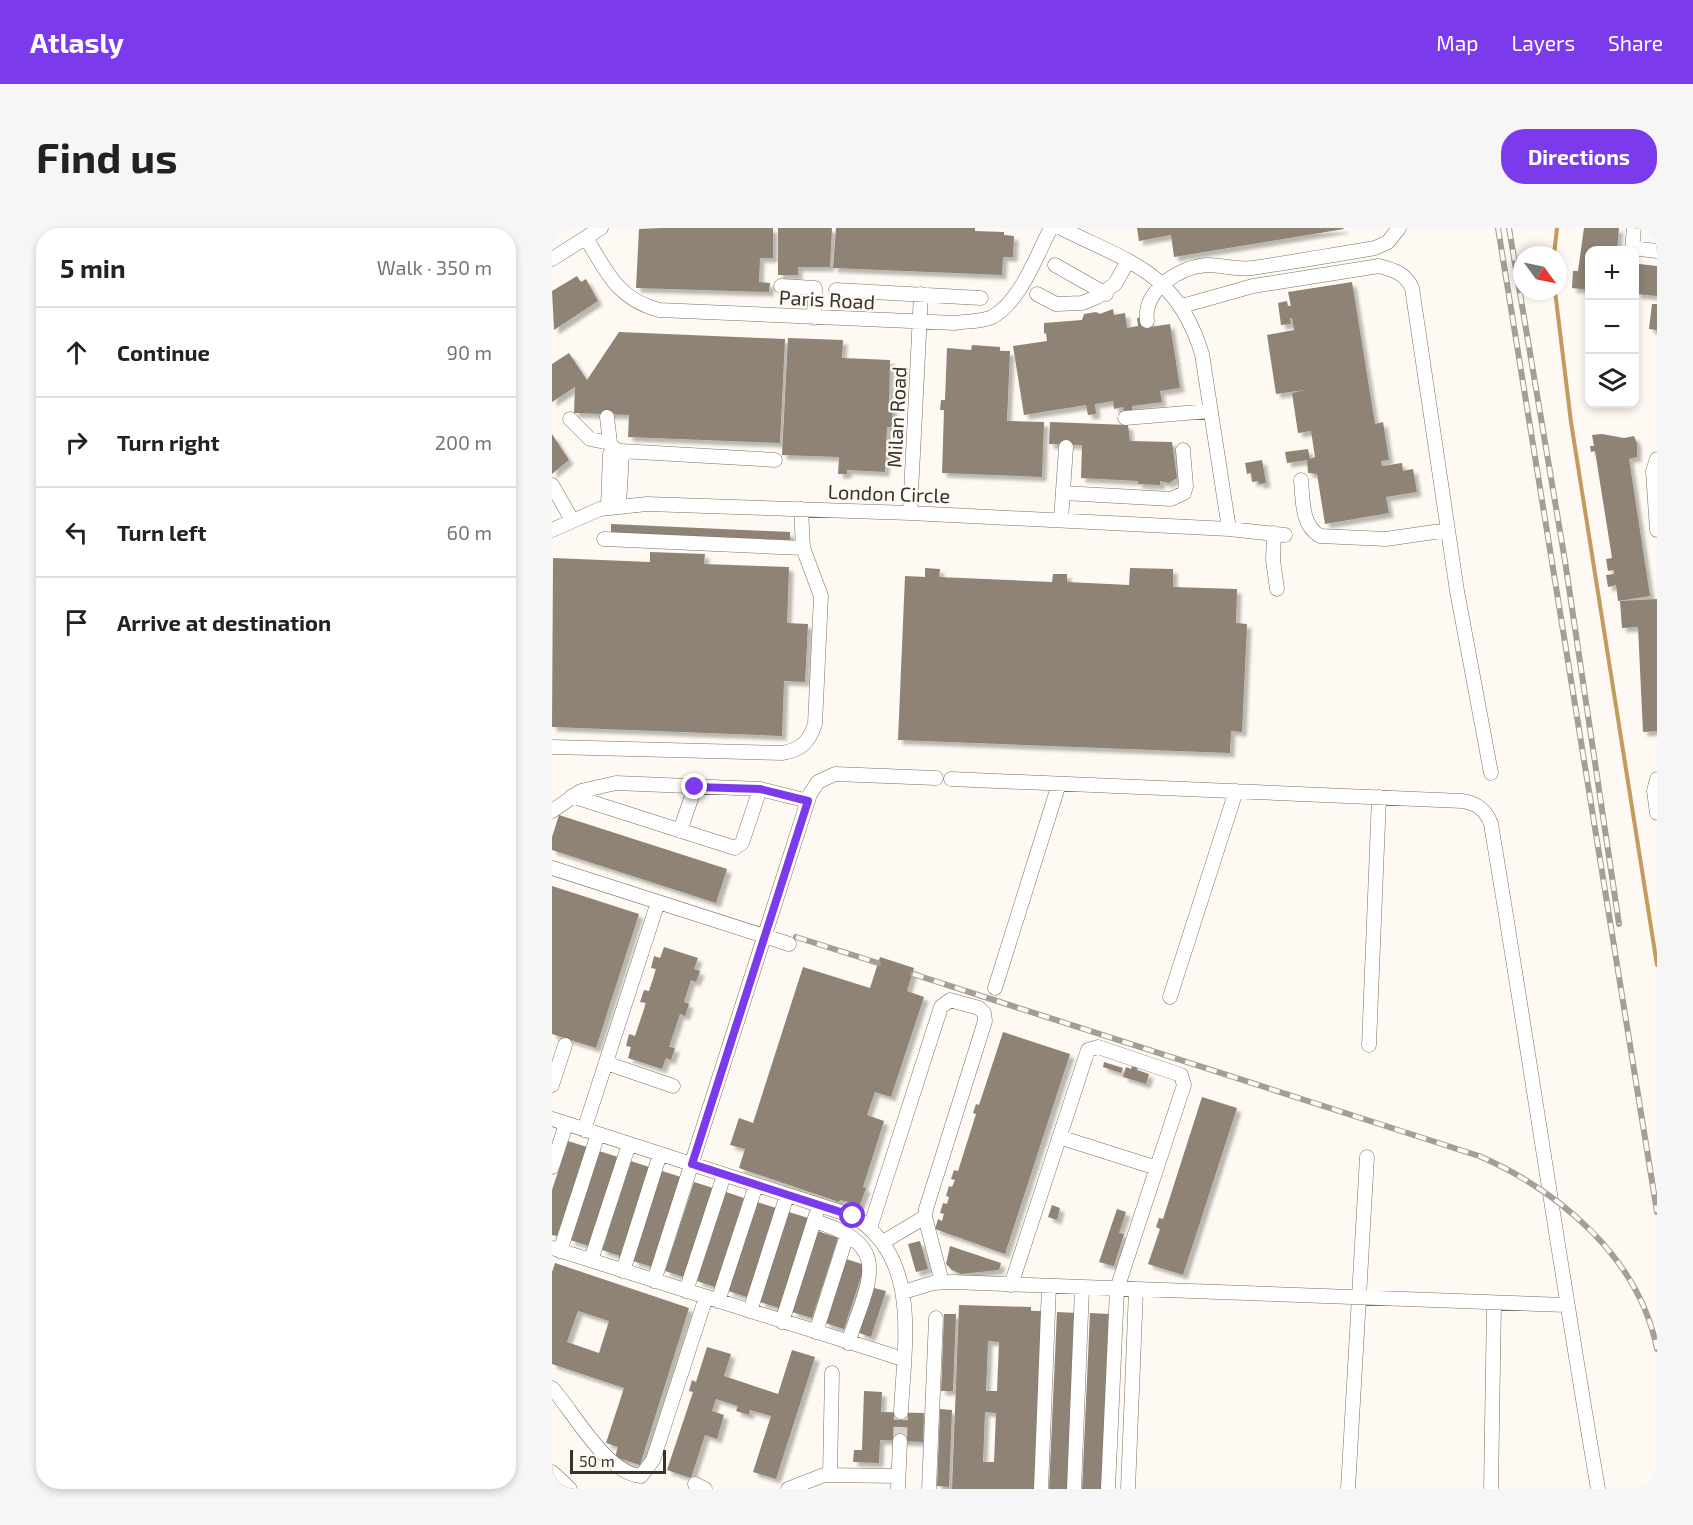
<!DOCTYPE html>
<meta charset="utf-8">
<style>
body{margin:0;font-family:"Exo 2",sans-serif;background:#f6f6f6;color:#222}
.controls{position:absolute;right:18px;top:18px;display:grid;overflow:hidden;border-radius:12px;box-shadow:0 3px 9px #0003}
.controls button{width:54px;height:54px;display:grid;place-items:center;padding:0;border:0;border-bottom:2px solid #e0e0e0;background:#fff;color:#222;font:30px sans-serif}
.compass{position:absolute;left:961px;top:18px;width:54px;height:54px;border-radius:50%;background:#fff;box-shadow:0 3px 9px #0003;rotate:123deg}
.scale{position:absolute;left:18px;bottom:15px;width:96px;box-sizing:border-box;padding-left:6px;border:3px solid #38332c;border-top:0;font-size:16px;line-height:21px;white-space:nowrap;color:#38332c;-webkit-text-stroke:4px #fef9f2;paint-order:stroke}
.stop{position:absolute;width:18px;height:18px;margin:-14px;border:4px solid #7c3aed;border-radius:50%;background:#fff}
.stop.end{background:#7c3aed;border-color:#fff;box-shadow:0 2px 6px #0008}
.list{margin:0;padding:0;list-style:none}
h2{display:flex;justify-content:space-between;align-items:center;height:78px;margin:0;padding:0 24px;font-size:26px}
h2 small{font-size:20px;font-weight:400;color:#767676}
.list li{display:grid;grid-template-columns:39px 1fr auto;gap:18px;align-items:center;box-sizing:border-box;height:90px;padding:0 24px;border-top:2px solid #e0e0e0}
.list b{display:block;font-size:22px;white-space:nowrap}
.list em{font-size:20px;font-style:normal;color:#767676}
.icon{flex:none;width:33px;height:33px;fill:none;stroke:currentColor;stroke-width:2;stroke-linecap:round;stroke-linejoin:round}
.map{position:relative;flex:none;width:1105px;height:1261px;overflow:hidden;border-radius:24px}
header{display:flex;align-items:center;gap:36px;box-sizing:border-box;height:84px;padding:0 30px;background:#7c3aed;color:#fff}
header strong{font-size:28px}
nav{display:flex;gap:33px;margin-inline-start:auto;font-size:21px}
.intro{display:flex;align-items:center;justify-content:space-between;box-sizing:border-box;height:144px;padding:0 36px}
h1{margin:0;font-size:42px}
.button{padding:15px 27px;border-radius:24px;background:#7c3aed;color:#fff;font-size:21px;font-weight:700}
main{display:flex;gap:36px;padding:0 36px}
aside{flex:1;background:#fff;border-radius:24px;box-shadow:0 3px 9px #0003}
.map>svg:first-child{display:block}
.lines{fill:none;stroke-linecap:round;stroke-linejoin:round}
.stream{stroke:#c49a5d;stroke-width:4}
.building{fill:#8e8374;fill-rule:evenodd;filter:url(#shadow)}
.minor-tunnel{stroke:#d6d1ca;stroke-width:14;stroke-dasharray:14 7;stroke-linecap:butt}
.minor-casing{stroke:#7b7061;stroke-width:15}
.minor{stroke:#fff;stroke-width:14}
.rail-casing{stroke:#a39e97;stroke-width:6}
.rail{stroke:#fef9f2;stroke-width:4;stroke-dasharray:11;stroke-linecap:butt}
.route{stroke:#7c3aed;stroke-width:8}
.labels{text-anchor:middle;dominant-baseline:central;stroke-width:4.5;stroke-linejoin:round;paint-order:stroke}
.street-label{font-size:20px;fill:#38332c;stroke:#fef9f2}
</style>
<header>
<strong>Atlasly</strong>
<nav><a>Map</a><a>Layers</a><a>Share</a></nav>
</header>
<div class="intro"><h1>Find us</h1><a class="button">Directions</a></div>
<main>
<aside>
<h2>5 min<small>Walk · 350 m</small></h2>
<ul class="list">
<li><svg class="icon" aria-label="ahead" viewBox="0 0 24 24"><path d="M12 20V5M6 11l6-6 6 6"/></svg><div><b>Continue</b></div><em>90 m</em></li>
<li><svg class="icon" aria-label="right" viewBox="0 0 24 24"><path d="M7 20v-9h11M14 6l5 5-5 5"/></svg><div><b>Turn right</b></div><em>200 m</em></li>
<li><svg class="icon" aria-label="left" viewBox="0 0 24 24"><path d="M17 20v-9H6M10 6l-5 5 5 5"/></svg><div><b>Turn left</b></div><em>60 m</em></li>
<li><svg class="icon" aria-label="arrive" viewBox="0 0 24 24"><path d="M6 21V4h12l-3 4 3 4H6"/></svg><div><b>Arrive at destination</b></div></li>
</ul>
</aside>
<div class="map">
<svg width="1105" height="1261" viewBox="0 0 1105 1261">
<defs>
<filter id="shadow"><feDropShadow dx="4.5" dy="4.5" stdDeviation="1.5" flood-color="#0004"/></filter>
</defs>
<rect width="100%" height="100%" fill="#fef9f2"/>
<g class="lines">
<path class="stream" d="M1002 27 1005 0
M1003 63 1019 194 1105 737"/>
</g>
<path class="building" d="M109 0H221V30H208L207 54 218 55 217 64 84 60 87 1Z
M226 0H280L278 39H246V47H226Z
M284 0H423V3L452 4V7L462 8 461 29H451L450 47 281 40Z
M585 0H791L792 1 622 29 619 7 587 13Z
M1032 0H1067L1065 22H1038V62L1020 60 1021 43H1026Z
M1087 36 1105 38V68L1084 66Z
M25 48 29 54 34 51 46 73 2 102 0 63Z
M800 54 823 196 831 194 837 232 829 233 830 238 850 235 851 243 861 241 865 264 834 269 837 285 773 296 765 246 756 245 755 232 735 235 733 224 756 221 758 231 763 229 759 203 746 205 740 165 752 162 724 166 715 107 742 102 740 90H738L739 96 729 97 726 75 735 73 736 78H739L736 64Z
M1100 76H1105V102L1097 101Z
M561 81 562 87 573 85 575 100 586 98 585 90 596 88 598 99 618 96 628 160 608 163 610 174 580 178V182L572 184 571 179 562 181 561 173 543 176 544 186 536 187 534 177 472 187 461 118 495 113 494 105 492 106V95L530 92 532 86 544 84 548 86Z
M67 104 233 111 228 215 76 209 77 187 22 185 23 159 0 174V136L17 125 35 152Z
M236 110 291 112 290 130 338 132 337 176H341L340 199H335L333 244 295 242V246H286L287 229 230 227Z
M420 117 448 119V123H458L455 193 492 194 490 249 390 245 392 182H388L389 172H393L395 120 419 122Z
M498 194 576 197 578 213 620 214 625 250 617 255 608 253V257L586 256V253L529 250 530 217 497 216Z
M0 206 17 232 0 246Z
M1050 206 1072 210 1082 208 1085 215V229L1077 231 1098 368 1066 373 1064 357 1056 359 1054 347 1062 346V342L1056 343 1054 331 1060 330 1043 223 1039 224 1038 218H1042L1040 207Z
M710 232 714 255 707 256 706 253 700 254 699 245 695 246 693 235Z
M59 296 238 304V312L59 305Z
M98 324 153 326 152 336 237 339 235 395 256 396 253 454 232 453 230 508 0 499 1 330 98 334Z
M373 340 388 341 387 349 500 354 501 346H515V354L577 357 578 340 621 341V359L685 361 684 395 695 396 690 504 679 503 678 525 346 512 353 348 373 349Z
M1105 371V503L1091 504 1086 399 1070 400 1068 373Z
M7 587 175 641 164 675 0 622V609Z
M0 658 87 686 44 820 0 806Z
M112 719 146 730 142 741 148 743 144 754 139 752 132 774 137 776 133 788 128 786 117 819 123 820 119 832 114 830 110 841 76 830 79 819 74 818 77 806 83 808 94 775 88 774 92 762 97 763 104 741 99 740 102 728 108 730Z
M328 729 362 740 355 763 372 769 339 869 323 864 315 887 332 893 311 959 314 960 308 977 288 972 287 974 187 940 193 921 178 917 187 890 201 895 251 739 318 760Z
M451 804 518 826 453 1026 383 1001 386 991 390 993 392 986 388 985 391 975 395 976 397 969 394 968 397 958 400 959 403 952 399 951 402 942 406 943 424 886 421 885 424 876 427 877Z
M552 834 571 840 569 845 551 839Z
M580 838 586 839 585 842 597 846 594 856 571 849 574 839 579 841Z
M650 869 685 880 631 1047 596 1036 608 1001 604 999 607 990 611 991Z
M16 913 35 919 5 1008 0 1007V962Z
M47 923 66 929 37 1018 18 1012Z
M79 933 97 939 68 1028 50 1022Z
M110 943 129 949 100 1039 81 1033Z
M142 954 161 960 132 1049 113 1043Z
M174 964 192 970 163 1059 145 1053Z
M205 974 224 980 195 1069 176 1063Z
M500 977 508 980 505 992 496 989Z
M565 981 574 984 567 1005 572 1006 562 1038 547 1034Z
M237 984 256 990 227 1080 208 1074Z
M266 1003 286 1010 260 1090 240 1084Z
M368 1013 376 1041 364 1044 356 1016Z
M398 1018 449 1035 447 1042 409 1046 400 1042 394 1036Z
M294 1031 313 1037 292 1101 273 1095Z
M3 1035 137 1080 88 1237 63 1229 66 1219 54 1215 72 1160 0 1136V1044ZM26 1083 57 1093 47 1125 15 1114Z
M322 1060 334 1063 319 1109 307 1105Z
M407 1077 479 1079V1083H491L484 1261H400ZM436 1113 447 1114 445 1163H434ZM433 1184 444 1185 442 1234H431Z
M505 1084 524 1085 517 1261H497Z
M538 1085 557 1086 550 1261H530Z
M392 1086H404L401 1163H389Z
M155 1119 179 1126 172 1148 226 1166 240 1122 263 1129 224 1251 201 1244 219 1188 198 1182 197 1187 184 1183 186 1178 164 1171 160 1183 172 1187 165 1211 153 1207 139 1250 115 1242 141 1164 137 1163 140 1152 144 1154Z
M312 1163 330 1164 329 1184 372 1185 371 1214 328 1212 327 1235 301 1234 302 1222H310Z
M388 1181 400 1182 397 1259 385 1258Z"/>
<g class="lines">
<path class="minor-tunnel" d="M348 1213 349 1184"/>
<defs>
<path id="minor" d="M509 0C579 35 625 44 650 126L677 301
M34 10C55 44 65 71 107 82L403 95C414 93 430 94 440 89 469 73 484 28 499 0
M1080 20 1105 23
M1080 22 1082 0
M0 31 49 0
M503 37 554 66
M229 58 263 60 262 90
M284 62 429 70
M485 66 504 76 530 75 545 69 563 56 576 33
M630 78 701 58 827 38C842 42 853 45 860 60L905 363 939 545
M595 93C591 63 626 39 655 37 670 37 685 42 700 40 741 34 782 27 823 20L836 14 847 0
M55 189 58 215 62 222
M573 190 658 183
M18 191 38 211 58 215
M69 223 223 232
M1105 231 1101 243 1105 302
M749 252C751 272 749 297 768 308L834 311 896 302
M0 257 20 292
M511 265 619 271 632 265 634 258 631 222
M56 279 58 226 64 221 70 225 67 277
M249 281 251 320
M358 285 369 66
M509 292 514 219
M0 302 48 281 95 276 358 285 677 301 733 307
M722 305 721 332 725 361
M0 519 231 525C250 521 257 514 263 496L269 368 251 320 52 311
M399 551 910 573C925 575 934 582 939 596 976 817 1008 1040 1046 1261
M1105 551 1102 563 1105 585
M20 568 183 620 190 615 208 561
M0 583 29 563 64 555 208 561 256 573
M128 603 143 559
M0 640 237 716
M443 760 507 556
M618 769 684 563
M817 817 827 569
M54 835 121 858
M0 857 13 817
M0 891 301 988C370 1030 352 1116 349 1184
M32 902 106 674
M507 909 605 940
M0 939 14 896
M262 993C344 1017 316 1053 296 1115
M318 1000 389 779 398 772 427 780 432 785 433 793 374 981 373 989 390 1054
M331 1014 373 989
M0 1020 351 1131
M8 1023 46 906
M39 1032 77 916
M71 1043 108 926
M102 1053 258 566 266 554 283 546 384 550
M459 1057 536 822 546 819 629 847 632 857 565 1061 556 1261
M134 1063 172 947
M351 1064 381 1055 400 1054 1014 1077
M166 1073 204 957
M198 1083 235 967
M230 1094 264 987
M264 1104 295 1007
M0 1160C23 1186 54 1245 89 1248L101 1232 154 1069
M0 1244 18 1261
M278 1246 280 1145
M143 1256 153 1261
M236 1261 272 1247 346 1248
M346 1261 348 1213
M377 1261 384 1090
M489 1261 497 1058
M522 1261 530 1060
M576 1261 584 1062
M796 1261 815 929
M939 1261 942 1075"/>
</defs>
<use href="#minor" class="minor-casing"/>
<use href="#minor" class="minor"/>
<defs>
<path id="rail" d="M946 0 1105 984
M957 0 1013 333 1067 696
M244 709 326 735
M361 746 927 928C1008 963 1087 1030 1105 1121"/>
</defs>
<use href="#rail" class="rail-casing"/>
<use href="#rail" class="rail"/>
</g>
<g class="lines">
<path class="route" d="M143 559 208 561 256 573 140 936 301 988"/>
</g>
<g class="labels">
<g class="street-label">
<text transform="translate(275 71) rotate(3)">Paris Road</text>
<text transform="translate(344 189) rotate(-87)">Milan Road</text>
<text transform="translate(337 265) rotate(2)">London Circle</text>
</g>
</g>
</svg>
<div class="controls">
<button>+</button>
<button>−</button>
<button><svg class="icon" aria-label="layers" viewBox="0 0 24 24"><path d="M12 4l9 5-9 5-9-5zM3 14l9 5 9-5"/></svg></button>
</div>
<svg class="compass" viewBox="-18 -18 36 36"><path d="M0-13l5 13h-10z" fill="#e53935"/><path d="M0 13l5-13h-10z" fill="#767676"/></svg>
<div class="scale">50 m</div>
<div class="stop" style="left:301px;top:988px"></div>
<div class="stop end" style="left:143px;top:559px"></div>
</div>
</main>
